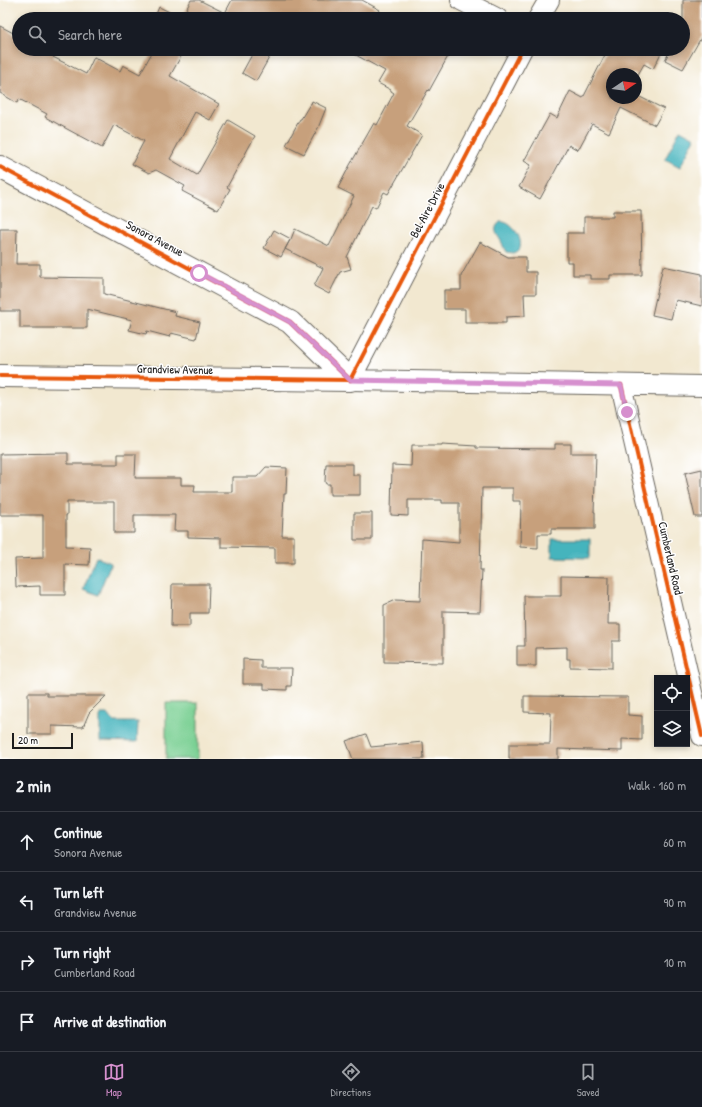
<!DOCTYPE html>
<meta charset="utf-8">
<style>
body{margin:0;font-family:"Patrick Hand",sans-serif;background:#20242c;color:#f1f3f6}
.controls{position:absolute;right:12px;bottom:12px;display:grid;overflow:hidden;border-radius:0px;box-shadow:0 2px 6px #0003}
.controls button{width:36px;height:36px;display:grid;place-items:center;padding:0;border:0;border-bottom:1px solid #363941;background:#171b24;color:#f1f3f6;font:20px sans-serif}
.compass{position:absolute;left:606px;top:68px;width:36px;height:36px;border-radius:50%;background:#171b24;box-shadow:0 2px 6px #0003;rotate:77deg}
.scale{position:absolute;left:12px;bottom:10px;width:61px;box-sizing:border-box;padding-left:4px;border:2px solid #1c1c1c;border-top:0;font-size:11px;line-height:14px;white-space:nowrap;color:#1c1c1c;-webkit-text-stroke:3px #fff;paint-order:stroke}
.stop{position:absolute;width:12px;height:12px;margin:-9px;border:3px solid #d690ce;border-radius:50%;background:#fff}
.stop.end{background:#d690ce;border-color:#fff;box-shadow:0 1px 4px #0008}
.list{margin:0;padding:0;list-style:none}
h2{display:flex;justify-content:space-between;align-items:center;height:52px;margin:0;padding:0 16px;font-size:17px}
h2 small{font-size:13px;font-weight:400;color:#9ea1a6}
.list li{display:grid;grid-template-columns:26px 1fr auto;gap:12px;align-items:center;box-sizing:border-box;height:60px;padding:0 16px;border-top:1px solid #363941}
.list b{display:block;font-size:15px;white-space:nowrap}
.list p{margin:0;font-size:13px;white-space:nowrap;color:#9ea1a6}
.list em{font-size:13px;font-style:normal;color:#9ea1a6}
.icon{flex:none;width:22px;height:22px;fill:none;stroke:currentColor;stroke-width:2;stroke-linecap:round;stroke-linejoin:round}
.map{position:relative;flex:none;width:702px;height:759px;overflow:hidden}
.search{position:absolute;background:#171b24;box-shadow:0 2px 6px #0003;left:12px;right:12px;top:12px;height:44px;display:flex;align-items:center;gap:10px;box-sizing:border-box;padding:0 14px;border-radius:22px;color:#9ea1a6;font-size:15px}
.sheet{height:292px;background:#171b24}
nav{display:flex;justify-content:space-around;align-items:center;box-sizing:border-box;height:56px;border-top:1px solid #363941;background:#171b24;font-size:11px;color:#9ea1a6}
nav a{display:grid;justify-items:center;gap:2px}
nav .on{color:#d690ce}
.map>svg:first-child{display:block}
.green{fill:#7bd094;stroke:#4c7658}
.water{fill:#44b4bd;stroke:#30686c}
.building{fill:#c7a07c}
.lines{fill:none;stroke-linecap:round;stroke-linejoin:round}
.minor-casing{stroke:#67635b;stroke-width:22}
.tertiary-casing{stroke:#67635b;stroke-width:24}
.minor{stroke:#fff;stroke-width:20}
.tertiary{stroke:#fff;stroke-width:22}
.cycleway-casing{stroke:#fff;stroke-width:6}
.cycleway{stroke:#e8590c;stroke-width:4}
.route{stroke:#d690ce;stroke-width:5}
.labels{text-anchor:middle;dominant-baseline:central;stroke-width:3;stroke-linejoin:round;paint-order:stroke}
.street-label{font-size:12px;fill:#1c1c1c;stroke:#fff}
</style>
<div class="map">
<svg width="702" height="759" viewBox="0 0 702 759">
<rect width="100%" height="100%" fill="#fff"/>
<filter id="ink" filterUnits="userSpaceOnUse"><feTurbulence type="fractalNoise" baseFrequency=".025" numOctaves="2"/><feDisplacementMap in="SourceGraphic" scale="8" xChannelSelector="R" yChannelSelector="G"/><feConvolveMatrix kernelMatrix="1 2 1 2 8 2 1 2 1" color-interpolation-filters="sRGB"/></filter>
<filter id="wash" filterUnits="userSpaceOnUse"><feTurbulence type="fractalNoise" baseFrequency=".012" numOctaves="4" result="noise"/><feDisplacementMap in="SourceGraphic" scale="16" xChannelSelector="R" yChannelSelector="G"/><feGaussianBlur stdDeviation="0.9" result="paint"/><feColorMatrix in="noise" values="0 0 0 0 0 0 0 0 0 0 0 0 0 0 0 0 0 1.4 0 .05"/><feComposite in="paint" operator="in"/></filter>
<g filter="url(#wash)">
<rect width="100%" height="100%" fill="#f2e8d0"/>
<path class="green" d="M166 703H198V759H166Z"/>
<path class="water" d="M680 130 695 138 680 167 665 159Z
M500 222C510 220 523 237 520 247 519 250 516 252 513 253L506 252C504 249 503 246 502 243 498 235 491 230 500 222Z
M552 539H590V558L552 557Z
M96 557 111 563 98 595 83 589Z
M100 714H108L114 722H138L137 742 100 741Z"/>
<g id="blocks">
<path class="building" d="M191 0H199L225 13 232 0H362L380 10 378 13 386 18V19H154L159 7 182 18Z
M683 0H702V36L683 69 665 60 671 49H683Z
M0 26 19 36V49H57L53 57 86 74 94 57 120 71 123 65 140 74 154 49H185L170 76 219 104 210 120 195 112 170 159 197 175 228 120 255 136 227 187 230 189 218 210 182 191 185 186 156 170 149 173 132 164 144 141 114 125 102 148 45 117 47 114 19 99 17 103 0 93Z
M255 49H274L256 81 242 73Z
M345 49H452L429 91 428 90 407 126 422 135 388 194 384 192 376 208 372 206 347 257 351 269 340 272 329 294 314 286 323 268 285 249 290 240 281 257 264 248 274 230 291 239 295 229 329 246 354 196 338 188 350 165 374 123 377 125 394 93 391 91V90L378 83 385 71Z
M608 49H663L653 69 644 64 636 78V74H612V98H636V95L664 109 655 125 621 108 609 133 592 124 578 150 569 145 540 199 519 187 531 165 524 161 550 114 557 118 570 91 583 98Z
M312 101 326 108 318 128 304 154 286 145 300 119H301L310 104H311Z
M613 211H641L642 275H610V279H590V275H573V262H567V233H584V217H613Z
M0 229H17L16 264H40V277L104 278V294L176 312 175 316 200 322 196 339 171 333 170 337 147 331 146 334 129 330 132 320 87 309V328H20V311H0Z
M480 242 508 257H526V272H536V294H524L525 316 506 317V323H465V309H444V290H461V276Z
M663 266 702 274V306L676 300 671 319 652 315Z
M442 444 476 446V448L555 449V444H571V453H596L594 512H595V529H551V534H538V548L520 547 521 501H513V488H482L480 570H482L480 612 443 611V663L384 662V605L395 600 420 601 422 539 459 542V503H442V500H408V516L391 515 392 465 411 466 412 445H442Z
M68 453V464H118V454H136L135 478H181V485H195L194 492H232V477H257L266 467 287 468 286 494H284L282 536H294V563H275V548L221 547V538L188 537V531H174L175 515H134V533H114V502H67V515H66V546L90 547 89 565 65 564V595H40V586L16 587 15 559 43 558V515H0V454Z
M326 464H353V475H360V495H330V484H326L325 482Z
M702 469V517H695L685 473Z
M354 513H372V540H354Z
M561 576 609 577 608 624H620V641H612V668L570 667V659H567V647L536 648V666H517V646H525L524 596H561Z
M172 584H209L208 613H190V626H171Z
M243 659 261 660V668H292L291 686H287V690L264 689V684H243Z
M28 693H47V696H106L89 713 83 727 52 726V734H28Z
M524 696 628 697V715L642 716V740L622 739V751L558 749V759H509V744H550L551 713 524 712Z
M366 734 371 747 423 742 424 759H353L346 741Z"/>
</g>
</g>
<g filter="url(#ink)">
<use href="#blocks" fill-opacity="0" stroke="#67635b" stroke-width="1"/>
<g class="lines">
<defs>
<path id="minor" d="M461 0 498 19
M538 19 549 0
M522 49 350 380 702 386
M621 385 702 736"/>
<path id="tertiary" d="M0 167 290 322 350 380
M0 376 350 380"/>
</defs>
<use href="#minor" class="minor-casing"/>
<use href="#tertiary" class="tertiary-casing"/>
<use href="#minor" class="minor"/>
<use href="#tertiary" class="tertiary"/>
<defs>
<path id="cycleway" d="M0 167 290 322 350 380
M0 376 350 380
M350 380 522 49
M621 385 702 736"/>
</defs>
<use href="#cycleway" class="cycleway-casing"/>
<use href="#cycleway" class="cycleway"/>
</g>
</g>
<g class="lines" filter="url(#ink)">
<path class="route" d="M199 273 290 322 350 380 621 385 627 412"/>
</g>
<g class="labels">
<g class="street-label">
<text transform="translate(427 210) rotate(-62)">Bel Aire Drive</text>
<text transform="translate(155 238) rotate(28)">Sonora Avenue</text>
<text transform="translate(175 369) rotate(1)">Grandview Avenue</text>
<text transform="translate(671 558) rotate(77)">Cumberland Road</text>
</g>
</g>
</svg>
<div class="controls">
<button><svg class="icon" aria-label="locate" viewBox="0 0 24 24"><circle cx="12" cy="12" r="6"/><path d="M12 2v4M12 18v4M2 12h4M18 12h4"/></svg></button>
<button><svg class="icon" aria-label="layers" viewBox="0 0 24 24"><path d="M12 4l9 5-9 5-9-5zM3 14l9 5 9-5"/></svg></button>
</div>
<svg class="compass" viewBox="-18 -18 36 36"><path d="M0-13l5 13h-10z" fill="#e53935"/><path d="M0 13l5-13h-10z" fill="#9ea1a6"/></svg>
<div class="scale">20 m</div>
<div class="stop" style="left:199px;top:273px"></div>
<div class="stop end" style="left:627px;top:412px"></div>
<div class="search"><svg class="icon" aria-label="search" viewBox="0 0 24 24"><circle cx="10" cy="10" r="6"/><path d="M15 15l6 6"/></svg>Search here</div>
</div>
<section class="sheet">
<h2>2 min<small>Walk · 160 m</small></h2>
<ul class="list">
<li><svg class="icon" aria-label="ahead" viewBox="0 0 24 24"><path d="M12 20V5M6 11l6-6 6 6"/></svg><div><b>Continue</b><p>Sonora Avenue</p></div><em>60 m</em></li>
<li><svg class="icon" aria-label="left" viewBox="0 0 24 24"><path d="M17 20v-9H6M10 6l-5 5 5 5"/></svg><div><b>Turn left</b><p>Grandview Avenue</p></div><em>90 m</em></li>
<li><svg class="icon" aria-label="right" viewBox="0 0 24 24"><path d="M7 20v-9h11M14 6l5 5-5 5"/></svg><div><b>Turn right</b><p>Cumberland Road</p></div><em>10 m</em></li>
<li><svg class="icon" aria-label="arrive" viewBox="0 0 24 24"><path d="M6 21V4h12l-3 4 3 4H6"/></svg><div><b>Arrive at destination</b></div></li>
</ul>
</section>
<nav>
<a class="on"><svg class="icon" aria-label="map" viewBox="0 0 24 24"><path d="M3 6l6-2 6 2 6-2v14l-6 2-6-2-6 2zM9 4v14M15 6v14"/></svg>Map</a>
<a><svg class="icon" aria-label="directions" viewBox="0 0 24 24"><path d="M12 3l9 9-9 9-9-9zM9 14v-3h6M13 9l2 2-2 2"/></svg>Directions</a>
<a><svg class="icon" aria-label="saved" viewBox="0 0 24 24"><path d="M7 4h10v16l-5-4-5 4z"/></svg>Saved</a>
</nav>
